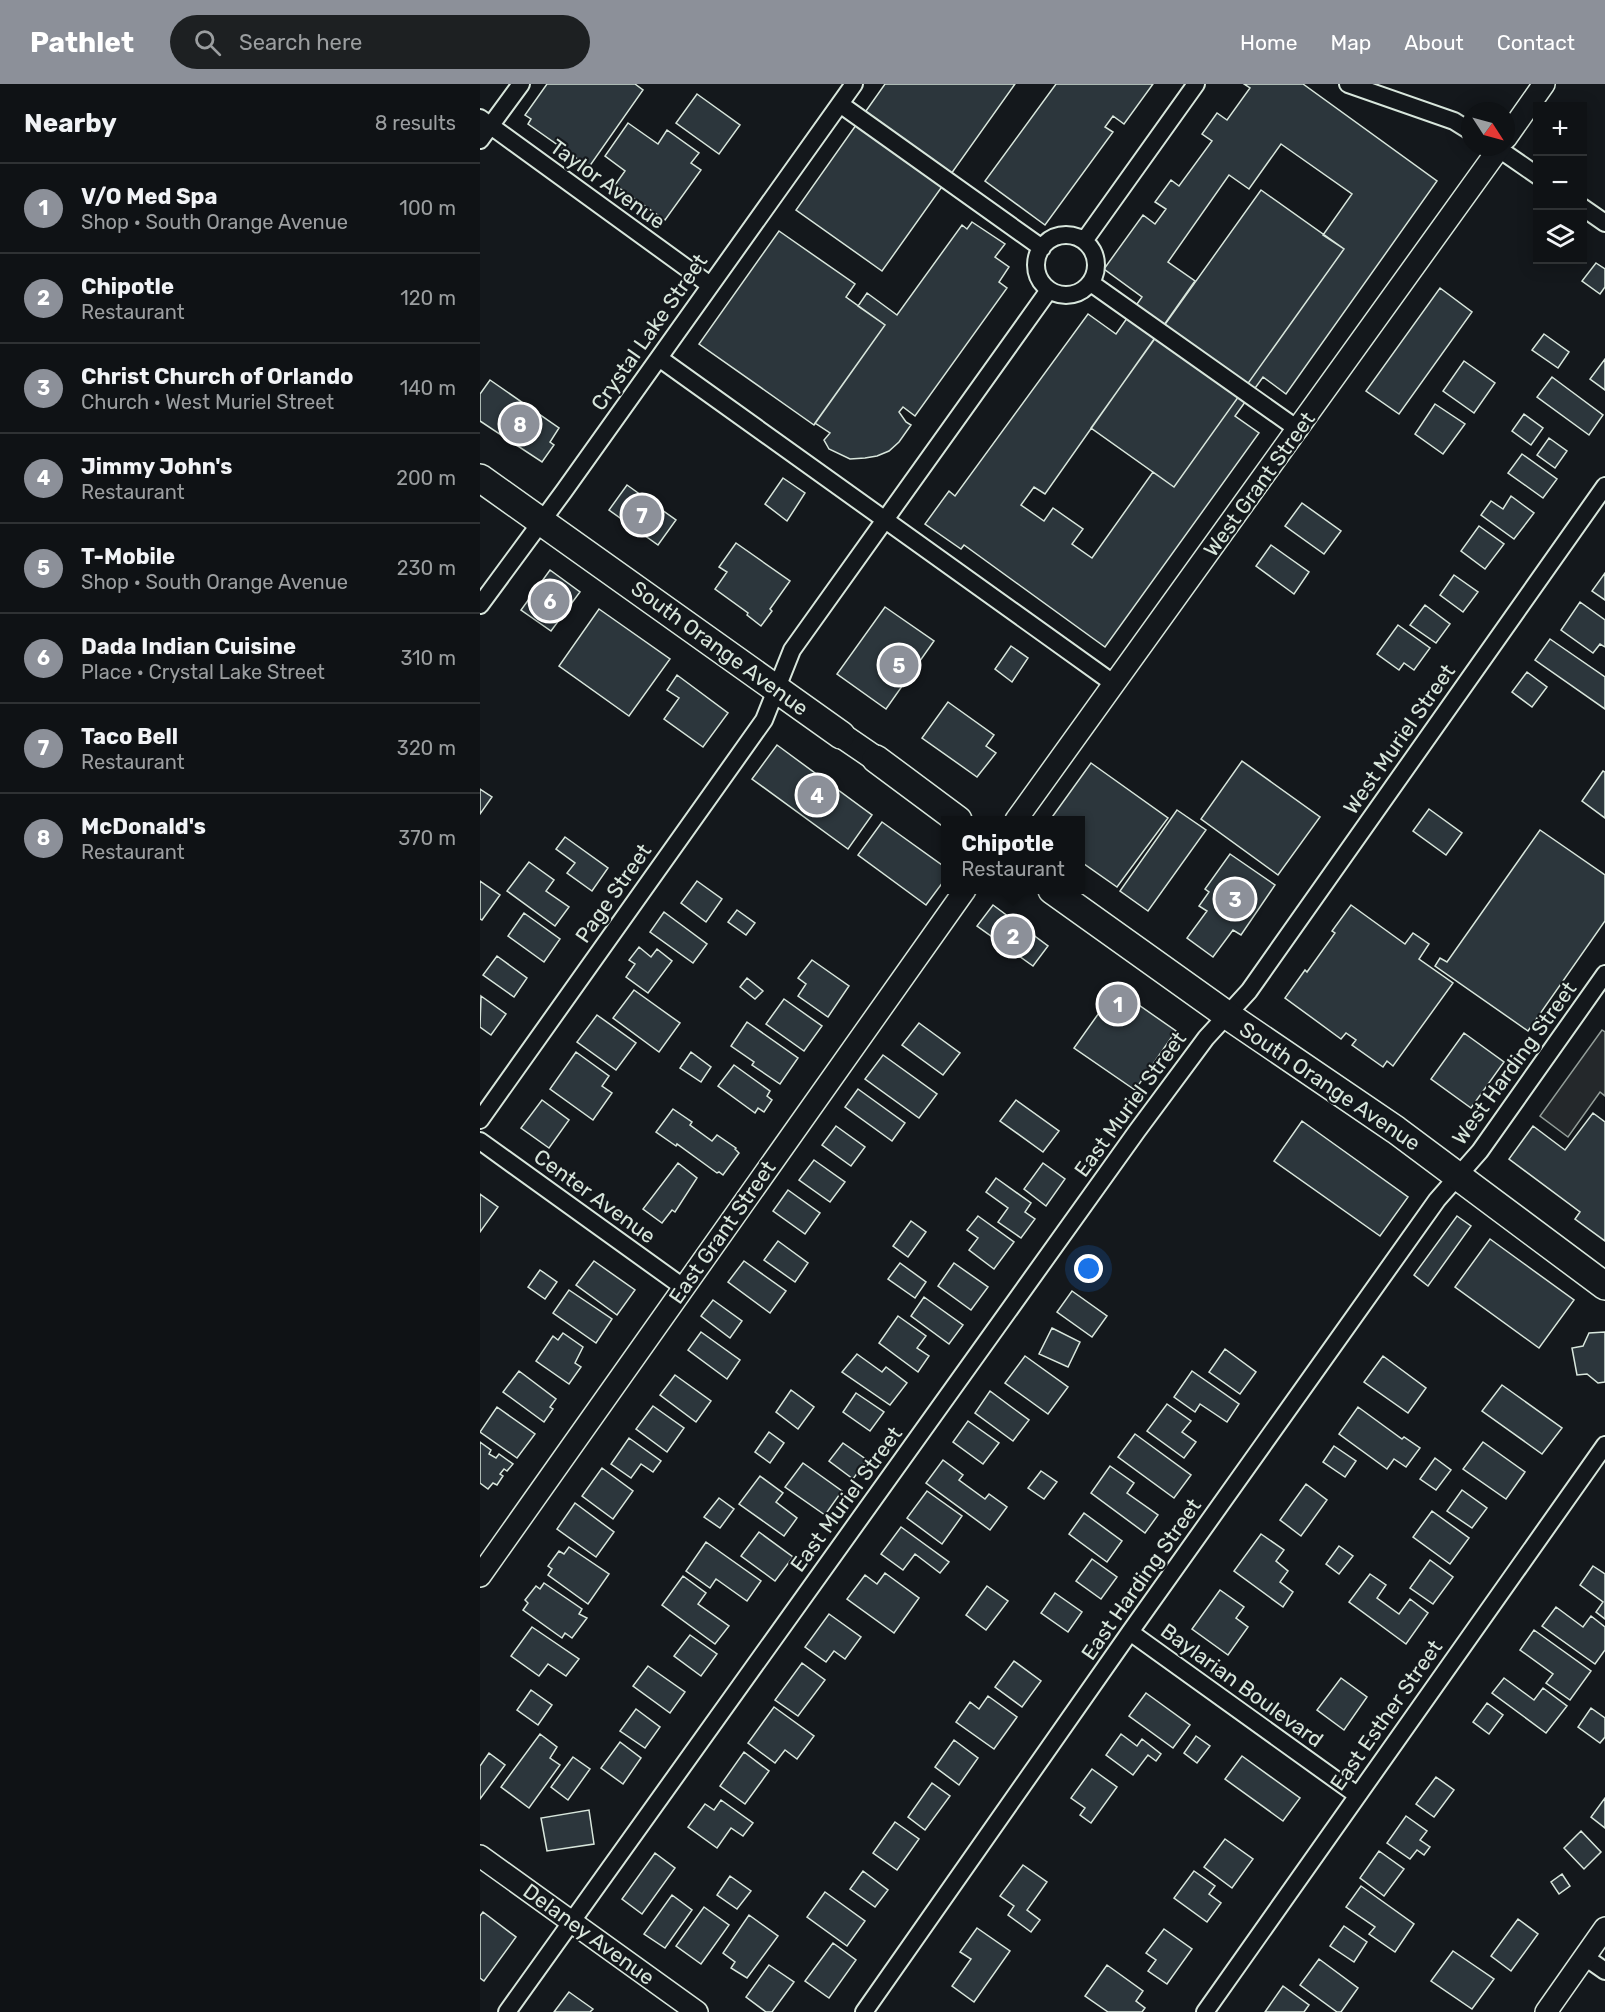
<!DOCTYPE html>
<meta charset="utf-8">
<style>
body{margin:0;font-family:Rubik,sans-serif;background:#1d2022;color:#f1f3f6}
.controls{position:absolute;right:18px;top:18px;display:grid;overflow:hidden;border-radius:0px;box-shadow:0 3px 15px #0003}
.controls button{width:54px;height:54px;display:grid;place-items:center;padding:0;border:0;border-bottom:2px solid #2f3234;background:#0f1215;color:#f1f3f6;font:30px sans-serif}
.compass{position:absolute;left:981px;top:18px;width:54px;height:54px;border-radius:50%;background:#0f1215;box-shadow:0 3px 15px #0003;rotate:126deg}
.you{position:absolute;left:609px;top:1185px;width:21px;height:21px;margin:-15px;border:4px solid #fff;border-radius:50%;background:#1a73e8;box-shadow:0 0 0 9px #1a73e833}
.badge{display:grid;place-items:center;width:39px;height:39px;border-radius:50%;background:#8c9099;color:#fff;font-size:20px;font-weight:700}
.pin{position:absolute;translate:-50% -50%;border:3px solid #fff;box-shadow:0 2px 6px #0006}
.popup{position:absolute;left:461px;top:732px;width:144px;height:78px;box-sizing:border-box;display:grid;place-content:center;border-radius:0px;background:#0f1215;filter:drop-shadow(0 2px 4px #0005);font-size:20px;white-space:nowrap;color:#9b9ea0}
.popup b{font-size:22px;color:#f1f3f6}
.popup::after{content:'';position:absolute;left:50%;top:100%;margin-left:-12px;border:12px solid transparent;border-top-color:#0f1215}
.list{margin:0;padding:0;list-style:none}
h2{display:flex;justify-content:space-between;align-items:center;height:78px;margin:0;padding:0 24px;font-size:26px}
h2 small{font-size:20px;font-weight:400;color:#9b9ea0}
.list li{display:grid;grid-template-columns:39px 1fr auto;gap:18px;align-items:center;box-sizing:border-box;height:90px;padding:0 24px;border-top:2px solid #2f3234}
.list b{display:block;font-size:22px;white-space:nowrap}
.list p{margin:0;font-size:20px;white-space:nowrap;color:#9b9ea0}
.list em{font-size:20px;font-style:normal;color:#9b9ea0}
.icon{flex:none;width:33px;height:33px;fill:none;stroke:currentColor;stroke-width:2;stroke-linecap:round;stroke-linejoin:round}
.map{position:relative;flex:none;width:1125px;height:1928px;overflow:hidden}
header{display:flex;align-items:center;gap:36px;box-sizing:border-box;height:84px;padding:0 30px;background:#8c9099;color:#fff}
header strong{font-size:28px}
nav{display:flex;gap:33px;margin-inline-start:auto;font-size:21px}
.search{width:420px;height:54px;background:#1d2022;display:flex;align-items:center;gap:15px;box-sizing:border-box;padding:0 21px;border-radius:33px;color:#9b9ea0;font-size:22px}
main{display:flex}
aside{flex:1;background:#0f1215}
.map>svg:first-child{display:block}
.parking{fill:#24282b;stroke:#939e99;stroke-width:1.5}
.building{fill:#2c363c;stroke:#d8e6dc;stroke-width:1.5;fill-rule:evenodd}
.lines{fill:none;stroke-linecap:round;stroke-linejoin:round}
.minor-casing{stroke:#d8e6dc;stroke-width:20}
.tertiary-casing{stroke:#d8e6dc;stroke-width:24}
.secondary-casing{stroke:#d8e6dc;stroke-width:27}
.primary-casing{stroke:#d8e6dc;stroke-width:30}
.minor{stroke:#14181c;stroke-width:16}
.tertiary{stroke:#14181c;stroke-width:21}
.secondary{stroke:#14181c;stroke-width:24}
.primary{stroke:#14181c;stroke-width:27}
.labels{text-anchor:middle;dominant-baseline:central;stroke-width:4.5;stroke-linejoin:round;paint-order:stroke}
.street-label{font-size:21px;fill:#d8e6dc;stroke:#14181c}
</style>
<header>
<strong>Pathlet</strong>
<div class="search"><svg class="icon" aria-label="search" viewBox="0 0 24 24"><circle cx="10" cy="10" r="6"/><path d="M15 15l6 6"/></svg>Search here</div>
<nav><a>Home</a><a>Map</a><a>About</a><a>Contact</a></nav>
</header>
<main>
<aside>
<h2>Nearby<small>8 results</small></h2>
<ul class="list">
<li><span class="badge">1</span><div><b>V/O Med Spa</b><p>Shop · South Orange Avenue</p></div><em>100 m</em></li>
<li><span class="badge">2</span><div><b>Chipotle</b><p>Restaurant</p></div><em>120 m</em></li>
<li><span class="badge">3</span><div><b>Christ Church of Orlando</b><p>Church · West Muriel Street</p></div><em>140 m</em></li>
<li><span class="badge">4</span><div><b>Jimmy John's</b><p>Restaurant</p></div><em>200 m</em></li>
<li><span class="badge">5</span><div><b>T-Mobile</b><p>Shop · South Orange Avenue</p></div><em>230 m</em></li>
<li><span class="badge">6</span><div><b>Dada Indian Cuisine</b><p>Place · Crystal Lake Street</p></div><em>310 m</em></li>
<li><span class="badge">7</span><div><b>Taco Bell</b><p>Restaurant</p></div><em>320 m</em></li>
<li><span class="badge">8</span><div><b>McDonald's</b><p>Restaurant</p></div><em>370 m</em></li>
</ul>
</aside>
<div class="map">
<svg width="1125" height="1928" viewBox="0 0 1125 1928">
<rect width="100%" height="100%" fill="#14181c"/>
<path class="parking" d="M1122 946 1125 948V1012L1120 1008 1088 1053 1060 1032Z"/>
<path class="building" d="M67 0H155L163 6 109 83 48 40 51 35 45 31Z
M405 0H535L402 187 316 126Z
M576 0H673L644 40 633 32 625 43 633 48 565 141 505 97Z
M764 0H823L957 97 806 310 783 293 755 332 779 349 625 563 484 461 481 465 445 440 469 407 475 412 608 230 636 250 662 213 624 185 663 131 675 140 686 125 675 118 691 96 699 102 732 57 722 50 737 29 747 36 770 4ZM801 60 872 110 843 151 864 165 694 403 673 388 612 474 592 460 603 445 573 424 564 437 541 421 554 403 565 410 715 197 688 178 749 91 769 105Z
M217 10 260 41 239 70 196 39Z
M148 39 178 60 187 46 219 69 211 79 221 86 185 136 135 101 145 87 125 72Z
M781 106 864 165 694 403 611 344Z
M492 138 525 160 515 173 529 183 519 198 527 204 435 332 423 323 419 328 426 338 431 341 419 358 409 367 397 372 385 374 370 375 349 365 344 356 350 349 335 339 405 241 378 222 387 209 417 231 482 141 487 145Z
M299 147 375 200 366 213 405 241 334 341 219 260Z
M1116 179 1125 185V203L1120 210 1102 197Z
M960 204 992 228 919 330 886 307Z
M1064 250 1089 268 1078 284 1052 266Z
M1125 275V306L1110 295Z
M984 277 1015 299 994 329 963 307Z
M1072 293 1123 331 1109 351 1057 313Z
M10 296 79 344 70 358 74 361 62 378 0 337V310Z
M955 320 985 340 963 370 935 350Z
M1044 330 1063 344 1051 361 1032 347Z
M1069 354 1087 367 1075 384 1057 371Z
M1042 370 1077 395 1063 414 1028 389Z
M303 394 325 409 307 437 285 420Z
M147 401 196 436 178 461 129 426Z
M1031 412 1054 429 1034 455 1001 431 1011 417 1023 425Z
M822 419 861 447 844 470 805 442Z
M999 442 1024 460 1005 485 981 467Z
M256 459 310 497 290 525 292 527 281 542 267 531 268 529 235 505 247 488 239 483Z
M791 461 829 488 814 510 776 482Z
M70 486 100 508 71 547 41 526Z
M1125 489V516L1112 507Z
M974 491 998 508 983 528 960 511Z
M1100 518 1125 536V563L1120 560 1113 569 1081 546Z
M945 521 970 540 956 559 930 541Z
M405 523 454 557 406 625 357 590Z
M119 525 190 575 149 632 79 582Z
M918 541 950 564 934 586 924 579 919 586 897 570Z
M1070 555 1125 593V625L1055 576Z
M531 562 548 574 532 598 515 585Z
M1047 588 1067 603 1052 623 1032 608Z
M197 591 248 629 223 663 184 635 199 614 187 606Z
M468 618 514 651 506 662 516 669 497 693 442 654Z
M297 661 392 731 368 765 272 695Z
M762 677 840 733 798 791 721 735Z
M611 679 688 734 637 803 600 777V736H570Z
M1123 687 1125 688V734L1102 717Z
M0 705 12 713 0 730Z
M949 725 982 749 966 771 933 747Z
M697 726 726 746 668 827 640 807Z
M402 738 466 784V794L446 821 378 771Z
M1060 746 1125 791V837L1048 947 955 882 960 874 967 878Z
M85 753 128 784 112 807 87 789 95 779 76 765Z
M750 770 795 801 761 851 753 846 733 873 707 854 727 827 719 822 729 808 725 805Z
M49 778 74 796 66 807 89 823 75 842 27 807Z
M0 797 20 811 2 836 0 835Z
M217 797 242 815 226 838 201 819Z
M513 821 568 862 553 882 497 842Z
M871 821 925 860 933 849 949 860 939 875 973 899 913 982 907 977 903 983 872 961 876 956 866 949 861 955 805 914 825 886 827 888 855 849 852 847Z
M257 826 275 839 266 851 248 838Z
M184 828 227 860 213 879 170 848Z
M44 829 80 855 64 878 28 852Z
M159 863 171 873 177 865 192 877 168 909 146 893 155 880 149 876Z
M17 872 47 894 34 913 3 891Z
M332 876 369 902 348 933 318 912 326 900 318 894Z
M267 894 283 907 275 915 260 903Z
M636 905 696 947 655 1006 594 964Z
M154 906 200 939 179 968 133 934Z
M1 912 26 930 11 951 0 943Z
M304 915 342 942 324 967 286 940Z
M117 931 156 959 136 986 97 958Z
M267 938 318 974 300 1000 272 981 274 978 251 962Z
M439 939 480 969 463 991 422 961Z
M984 949 1024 978 991 1024 951 995Z
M96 968 129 992 122 1002 132 1009 113 1036 70 1005Z
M211 968 231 983 221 998 200 984Z
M403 971 457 1010 439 1034 385 995Z
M254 981 290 1007 287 1012 292 1016 284 1028 278 1024 275 1029 238 1002Z
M378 1005 425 1039 412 1057 365 1023Z
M62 1016 89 1036 69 1064 41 1044Z
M536 1016 579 1047 563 1068 520 1037Z
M193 1025 212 1038 210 1041 232 1057 237 1051 256 1064 255 1065 259 1069 243 1091 239 1088 237 1089 197 1060 196 1062 176 1048Z
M1113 1029 1125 1038V1157L1095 1135 1100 1128 1029 1075 1053 1042 1085 1066Z
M822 1037 928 1113 900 1152 794 1077Z
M356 1042 385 1063 371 1082 342 1061Z
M334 1076 365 1098 350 1118 319 1096Z
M198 1079 217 1094 195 1128 192 1126 182 1139 163 1125Z
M563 1079 585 1095 566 1122 544 1105Z
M516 1094 551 1119 545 1128 555 1135 541 1154 518 1138 528 1124 506 1108Z
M308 1106 340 1129 325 1150 293 1127Z
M0 1110 18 1123 0 1148Z
M498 1132 534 1158 514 1185 489 1166 498 1154 487 1146Z
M977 1132 991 1142 948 1202 934 1191Z
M431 1137 446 1148 428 1173 413 1162Z
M1010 1155 1094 1216 1059 1264 975 1203Z
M298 1157 328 1179 315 1198 284 1176Z
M114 1177 155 1206 137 1231 96 1201Z
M264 1177 306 1207 290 1229 248 1198Z
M420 1179 446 1198 435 1214 408 1195Z
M474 1179 508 1203 491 1226 458 1202Z
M60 1186 77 1198 65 1215 48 1203Z
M89 1206 132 1235 116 1259 73 1229Z
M592 1207 627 1232 612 1253 577 1228Z
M444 1213 483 1241 469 1260 431 1232Z
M233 1216 262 1237 250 1254 221 1232Z
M418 1232 446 1252 437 1264 449 1272 438 1288 399 1259Z
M572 1244 600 1258 588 1283 559 1270Z
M221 1248 260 1276 247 1295 208 1266Z
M1125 1248V1298L1118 1299 1107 1290 1097 1291 1092 1264 1103 1262 1109 1249Z
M83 1249 103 1263 95 1279 101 1283 89 1300 56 1277 73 1252 78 1256Z
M745 1265 776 1288 760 1310 729 1288Z
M377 1270 402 1288 406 1283 427 1299 410 1321 362 1288Z
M545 1272 588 1303 568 1330 525 1299Z
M903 1272 946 1304 928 1329 884 1298Z
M39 1287 76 1315 70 1323 73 1325 64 1338 23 1308Z
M712 1287 759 1320 747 1338 720 1320 715 1328 694 1313Z
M195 1291 231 1317 216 1338 180 1311Z
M1022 1301 1082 1344 1062 1370 1002 1327Z
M311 1306 334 1323 318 1345 296 1328Z
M510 1307 549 1336 533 1357 495 1329Z
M376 1309 404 1328 390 1347 363 1328Z
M687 1320 711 1337 702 1348 716 1358 704 1374 667 1347Z
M173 1322 204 1344 187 1368 156 1345Z
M17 1323 55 1350 37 1374 0 1348Z
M878 1323 922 1355 924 1353 940 1364 926 1383 914 1375 907 1385 859 1350Z
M488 1337 519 1359 503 1380 473 1358Z
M289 1348 304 1359 290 1379 275 1368Z
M655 1350 711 1391 694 1414 638 1373Z
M149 1354 181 1377 173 1388 161 1380 151 1394 131 1380Z
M0 1358 11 1366 9 1370 16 1374 19 1370 33 1380 27 1387 24 1385 20 1390 23 1392 17 1401 13 1399 8 1405 0 1399Z
M1003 1358 1045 1388 1026 1415 983 1385Z
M363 1359 387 1376 373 1395 349 1377Z
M854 1362 876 1377 865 1393 843 1378Z
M955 1374 971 1386 956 1406 940 1395Z
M463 1376 483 1391 479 1396 505 1415 509 1410 527 1423 510 1446 446 1399Z
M323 1379 362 1407 345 1431 305 1403Z
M630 1382 654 1399 647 1409 678 1431 665 1449 611 1409Z
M122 1384 153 1407 133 1435 102 1412Z
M561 1387 577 1398 564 1415 548 1404Z
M280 1392 303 1409 296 1418 317 1434 304 1452 259 1420Z
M826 1400 847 1416 821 1452 800 1436Z
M982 1406 1007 1424 992 1444 967 1427Z
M447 1407 482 1432 462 1460 427 1434Z
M239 1414 254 1425 240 1444 224 1433Z
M95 1419 134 1448 116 1473 77 1445Z
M952 1427 989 1454 970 1480 933 1453Z
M604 1429 642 1457 627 1478 589 1450Z
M421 1443 469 1478 460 1489 435 1470 423 1486 401 1470Z
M279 1448 313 1473 295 1497 261 1472Z
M781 1450 804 1466 796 1477 808 1487 800 1498 813 1508 803 1523 754 1487Z
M226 1458 281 1497 267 1517 236 1495 230 1504 206 1487Z
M859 1462 873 1472 859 1490 846 1480Z
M89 1463 129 1490 108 1520 68 1491 72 1485 68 1482 79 1467 84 1470Z
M612 1475 637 1493 621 1515 596 1497Z
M950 1476 973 1493 953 1520 930 1504Z
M1113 1482 1125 1490V1535L1116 1528 1123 1518 1100 1501Z
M405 1489 439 1514 414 1549 367 1515 385 1491 397 1500Z
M890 1490 906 1501 897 1514 919 1530 930 1515 948 1529 926 1560 869 1518Z
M203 1492 226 1509 218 1520 249 1542 235 1560 182 1521Z
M64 1499 102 1525 99 1530 107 1534 92 1554 85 1549 82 1554 43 1526 48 1519 45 1516 56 1502 60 1505Z
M507 1502 528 1517 506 1546 486 1531Z
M740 1506 764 1523 756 1534 768 1543 748 1571 712 1545Z
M575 1509 602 1528 588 1548 561 1529Z
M1076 1523 1103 1543 1111 1532 1125 1543V1566L1115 1580 1062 1542Z
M349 1530 381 1553 365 1575 354 1567 346 1578 325 1563Z
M52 1543 99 1575 86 1592 68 1580 59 1592 31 1572Z
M1054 1546 1111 1587 1090 1616 1066 1599 1073 1590 1040 1566Z
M210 1551 237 1570 221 1592 194 1572Z
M534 1577 561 1597 542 1623 515 1603Z
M322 1579 345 1596 318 1632 295 1616Z
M168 1582 205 1608 190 1629 153 1602Z
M861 1594 887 1613 864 1646 837 1626Z
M1024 1594 1054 1616 1063 1604 1087 1622 1066 1649 1012 1609Z
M51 1606 72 1621 58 1641 37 1626Z
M666 1609 710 1641 693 1664 649 1632Z
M508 1612 537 1633 514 1665 476 1638 490 1618 499 1625Z
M1007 1619 1023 1631 1009 1650 993 1638Z
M294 1623 334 1652 317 1675 305 1666 295 1679 268 1659Z
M1111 1624 1125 1634V1653L1120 1659 1098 1643Z
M156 1625 180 1643 165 1664 140 1647Z
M60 1650 77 1663 70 1674 80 1681 49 1724 21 1703Z
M641 1650 657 1662 662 1655 681 1670 676 1677 668 1671 653 1691 626 1671Z
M716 1652 730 1662 717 1679 704 1669Z
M474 1656 498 1674 479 1701 455 1683Z
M140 1658 161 1674 143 1700 121 1684Z
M264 1668 289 1687 265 1720 240 1702Z
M9 1669 25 1681 0 1715V1682Z
M762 1672 820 1714 803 1737 745 1695Z
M93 1673 110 1685 88 1716 71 1703Z
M612 1685 637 1703 611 1739 600 1731 605 1724 591 1714Z
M956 1693 974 1706 954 1733 936 1720Z
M452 1699 470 1712 445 1746 428 1733Z
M1125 1714V1744L1111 1733Z
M241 1716 273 1739 263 1752 251 1744 237 1764 208 1743 225 1720 234 1726Z
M109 1726 114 1760 67 1767 61 1734Z
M926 1732 947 1747 940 1756 950 1763 944 1771 937 1766 930 1775 907 1759Z
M415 1738 439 1755 417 1786 393 1769Z
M1101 1747 1121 1768 1104 1785 1084 1764Z
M745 1755 773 1775 752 1804 724 1783Z
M899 1767 924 1785 904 1812 880 1794Z
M175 1769 195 1784 162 1830 142 1815Z
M543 1781 567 1798 547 1826 560 1836 551 1848 528 1831 534 1822 520 1812Z
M383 1787 408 1806 395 1823 370 1805Z
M714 1787 735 1802 729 1810 741 1819 727 1838 694 1814Z
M1082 1790 1090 1802 1079 1810 1071 1798Z
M250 1792 271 1807 257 1825 237 1811Z
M881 1802 934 1840 915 1868 889 1850 895 1843 866 1823Z
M345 1808 385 1837 367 1862 327 1833Z
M192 1811 212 1826 185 1864 164 1850Z
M224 1823 249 1841 221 1880 196 1862Z
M3 1828 36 1853 4 1897 0 1894V1832Z
M269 1831 298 1852 267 1894 251 1884 255 1878 243 1869Z
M1038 1835 1058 1850 1031 1887 1011 1872Z
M864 1842 887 1858 874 1878 850 1862Z
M497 1844 530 1867 494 1918 472 1902 491 1875 480 1868Z
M684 1845 712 1865 687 1900 668 1887 676 1876 666 1869Z
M353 1859 376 1876 349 1914 325 1897Z
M973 1867 1014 1895 992 1925 951 1897Z
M839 1875 878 1904 861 1928H857L820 1901Z
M289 1881 314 1898 292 1928H286L266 1913Z
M627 1881 663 1907 656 1917 665 1924 662 1928H628L605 1912Z
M803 1902 829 1921 824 1928H785Z
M89 1908 113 1925 110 1928H74Z"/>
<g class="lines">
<defs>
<path id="minor" d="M868 0 974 37 990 47
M360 20 562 164
M0 34 230 201
M0 56 41 0
M1016 63 1058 92
M1102 123 1125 139
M556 181a30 30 0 1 1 60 0a30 30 0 1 1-60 0Z
M604 157 716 0
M611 199 819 346
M179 274 633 599
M0 521 84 407 374 0
M0 1036 284 636 312 566 569 206
M0 1057 203 1203
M650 1548 877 1711
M1105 1873 1125 1887
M27 1928 657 1047 726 954 769 907 1125 402
M384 1928 650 1548 957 1116 1000 1067 1125 890
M725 1928 1125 1361"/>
<path id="tertiary" d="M1026 54 1064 0
M536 736C698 512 860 288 1020 63
M0 1492 485 806
M0 1772 217 1928
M1066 1928 1125 1844"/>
<path id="secondary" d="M361 651 396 675"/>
<path id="primary" d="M0 394 361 651
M396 675 478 736
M572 806 747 931 916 1046 1125 1202"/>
</defs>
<use href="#minor" class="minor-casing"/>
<use href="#tertiary" class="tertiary-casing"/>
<use href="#secondary" class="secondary-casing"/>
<use href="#primary" class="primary-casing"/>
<use href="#minor" class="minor"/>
<use href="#tertiary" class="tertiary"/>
<use href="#secondary" class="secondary"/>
<use href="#primary" class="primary"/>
</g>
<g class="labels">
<g class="street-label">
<text transform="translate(128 100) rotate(36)">Taylor Avenue</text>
<text transform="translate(169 248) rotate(-55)">Crystal Lake Street</text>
<text transform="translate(779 400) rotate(-54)">West Grant Street</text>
<text transform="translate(240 564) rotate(36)">South Orange Avenue</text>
<text transform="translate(919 655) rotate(-55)">West Muriel Street</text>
<text transform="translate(133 809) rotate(-55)">Page Street</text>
<text transform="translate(1034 979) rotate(-54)">West Harding Street</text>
<text transform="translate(850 1002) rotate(34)">South Orange Avenue</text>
<text transform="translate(650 1020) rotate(-54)">East Muriel Street</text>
<text transform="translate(115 1112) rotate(36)">Center Avenue</text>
<text transform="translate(242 1148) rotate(-55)">East Grant Street</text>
<text transform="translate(366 1415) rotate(-54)">East Muriel Street</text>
<text transform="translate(661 1495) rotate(-55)">East Harding Street</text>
<text transform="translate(762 1601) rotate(36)">Baylarian Boulevard</text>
<text transform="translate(906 1631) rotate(-55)">East Esther Street</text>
<text transform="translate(109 1850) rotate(36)">Delaney Avenue</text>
</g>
</g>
</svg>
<div class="controls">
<button>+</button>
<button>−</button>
<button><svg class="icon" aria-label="layers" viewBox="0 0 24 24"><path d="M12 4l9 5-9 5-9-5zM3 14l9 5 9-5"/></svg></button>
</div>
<svg class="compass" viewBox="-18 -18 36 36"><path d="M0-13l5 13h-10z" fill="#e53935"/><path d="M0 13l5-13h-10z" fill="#9b9ea0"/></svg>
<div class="you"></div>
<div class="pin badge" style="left:638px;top:920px">1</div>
<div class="pin badge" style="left:533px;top:852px">2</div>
<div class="popup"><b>Chipotle</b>Restaurant</div>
<div class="pin badge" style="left:755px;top:815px">3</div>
<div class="pin badge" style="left:337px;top:711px">4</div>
<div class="pin badge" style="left:419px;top:581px">5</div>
<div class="pin badge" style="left:70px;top:517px">6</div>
<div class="pin badge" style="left:162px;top:431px">7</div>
<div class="pin badge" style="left:40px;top:340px">8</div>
</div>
</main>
